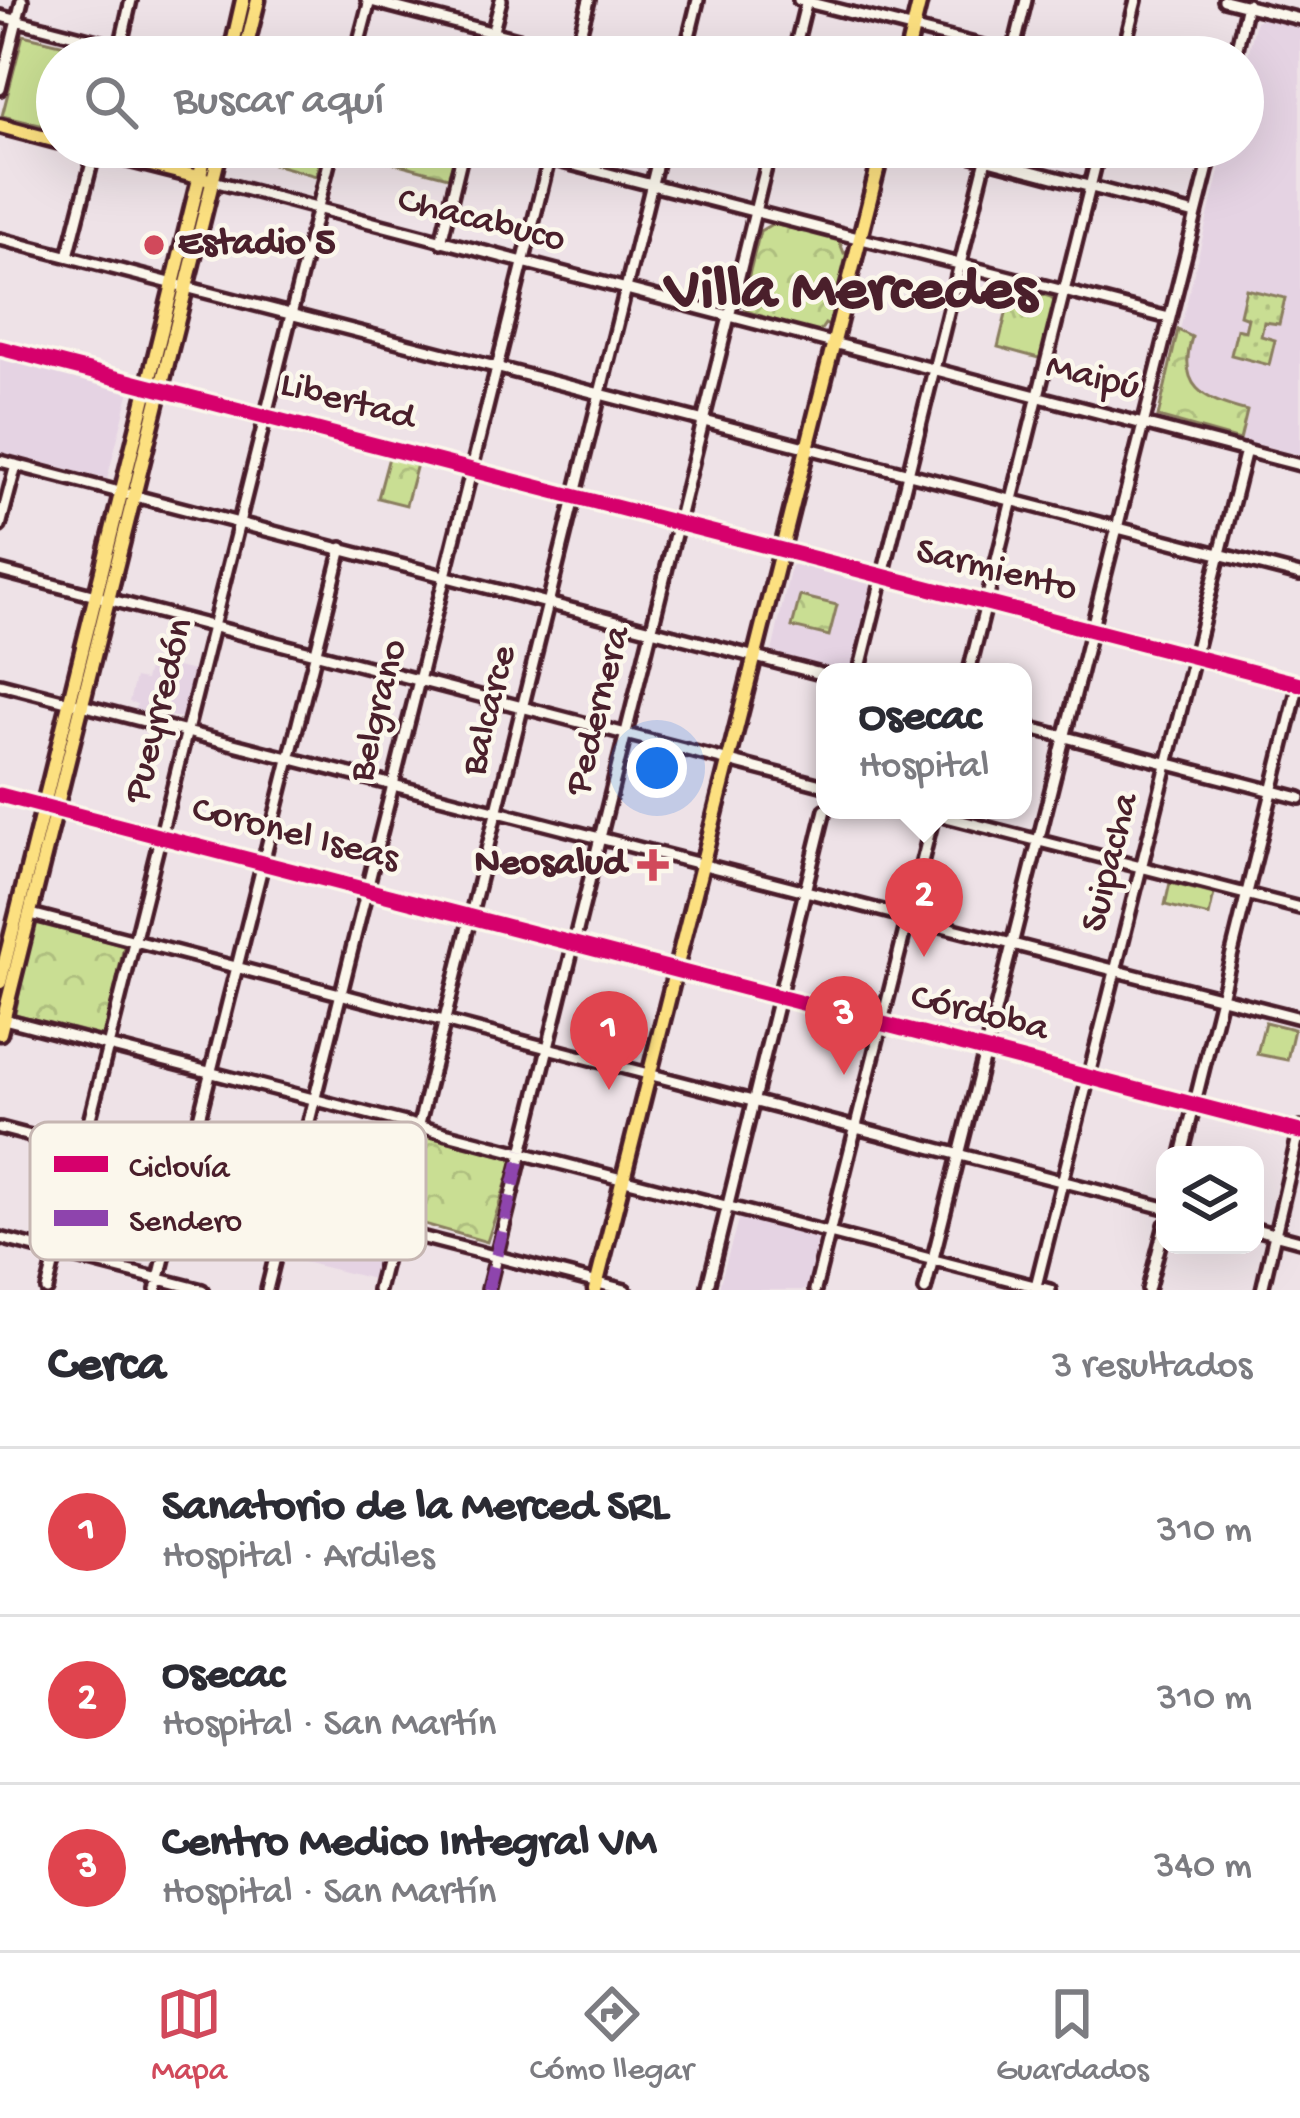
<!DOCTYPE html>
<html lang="es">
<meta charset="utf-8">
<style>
body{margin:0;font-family:"Gochi Hand",sans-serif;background:#f7f7f7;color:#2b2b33}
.controls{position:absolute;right:36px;bottom:36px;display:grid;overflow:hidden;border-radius:24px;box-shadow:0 12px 48px #0002}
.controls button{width:108px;height:108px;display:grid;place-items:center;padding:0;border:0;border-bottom:3px solid #e1e1e2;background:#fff;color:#2b2b33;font:60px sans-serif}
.you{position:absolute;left:657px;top:768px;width:42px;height:42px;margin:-30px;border:9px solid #fff;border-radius:50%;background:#1a73e8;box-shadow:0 0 0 18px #1a73e833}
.badge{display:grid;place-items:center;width:78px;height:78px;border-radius:50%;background:#d1495b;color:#fff;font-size:39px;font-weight:700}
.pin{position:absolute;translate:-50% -99px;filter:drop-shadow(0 3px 6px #0008)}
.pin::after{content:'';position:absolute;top:63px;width:42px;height:36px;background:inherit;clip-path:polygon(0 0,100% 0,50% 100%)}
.popup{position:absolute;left:816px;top:663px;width:216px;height:156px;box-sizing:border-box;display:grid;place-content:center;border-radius:24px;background:#fff;filter:drop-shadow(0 3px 9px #0005);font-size:39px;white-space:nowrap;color:#7c7c81}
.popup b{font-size:45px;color:#2b2b33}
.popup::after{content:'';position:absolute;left:50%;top:100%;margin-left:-24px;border:24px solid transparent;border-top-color:#fff}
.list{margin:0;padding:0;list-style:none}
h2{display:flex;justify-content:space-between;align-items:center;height:156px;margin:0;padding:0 48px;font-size:51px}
h2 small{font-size:39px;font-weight:400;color:#7c7c81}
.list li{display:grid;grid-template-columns:78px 1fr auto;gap:36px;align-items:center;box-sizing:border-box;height:168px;padding:0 48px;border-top:3px solid #e1e1e2}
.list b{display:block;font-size:45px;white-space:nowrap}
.list p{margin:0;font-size:39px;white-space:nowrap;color:#7c7c81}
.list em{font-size:39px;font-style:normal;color:#7c7c81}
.icon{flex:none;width:66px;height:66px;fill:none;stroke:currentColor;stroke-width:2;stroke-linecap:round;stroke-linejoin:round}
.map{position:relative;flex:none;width:1300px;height:1290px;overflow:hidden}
.search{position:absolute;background:#fff;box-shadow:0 12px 48px #0002;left:36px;right:36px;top:36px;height:132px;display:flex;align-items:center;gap:30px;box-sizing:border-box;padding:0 42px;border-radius:66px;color:#7c7c81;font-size:45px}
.sheet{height:660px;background:#fff}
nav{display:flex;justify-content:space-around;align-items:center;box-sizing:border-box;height:168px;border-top:3px solid #e1e1e2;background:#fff;font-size:33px;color:#7c7c81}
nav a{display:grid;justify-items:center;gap:6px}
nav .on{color:#d1495b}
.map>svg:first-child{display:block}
.built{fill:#e5d3e3}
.grass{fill:url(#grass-tufts);stroke:#8a7e5f;stroke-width:3}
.park{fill:url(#park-crowns);stroke:#8a7e5f;stroke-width:3}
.garden{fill:url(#garden-dots);stroke:#8a7e5f;stroke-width:3}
.pitch{fill:#c9de93;stroke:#8a7e5f;stroke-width:3}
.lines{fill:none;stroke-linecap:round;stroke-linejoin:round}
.minor-casing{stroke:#4a1f2b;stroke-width:18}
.major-casing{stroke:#4a1f2b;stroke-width:21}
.minor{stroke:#fbf7ec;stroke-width:9}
.major{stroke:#fce080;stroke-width:12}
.quiet{stroke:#8e44ad;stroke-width:12;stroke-dasharray:24 12;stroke-linecap:butt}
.cycleway-casing{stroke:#fbf7ec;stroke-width:22}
.cycleway{stroke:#d6006c;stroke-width:15}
.poi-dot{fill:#d1495b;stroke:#fbf7ec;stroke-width:4.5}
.labels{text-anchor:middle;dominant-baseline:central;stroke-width:9;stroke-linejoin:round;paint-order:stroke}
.street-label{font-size:39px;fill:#4a1f2b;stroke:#fbf7ec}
.poi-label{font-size:39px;font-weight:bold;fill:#4a1f2b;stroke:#fbf7ec;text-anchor:start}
.town-label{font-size:63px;font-weight:bold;fill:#4a1f2b;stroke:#fbf7ec}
.key{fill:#fbf7ec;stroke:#c6b6b2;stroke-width:3}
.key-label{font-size:33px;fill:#4a1f2b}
</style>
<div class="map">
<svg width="1300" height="1290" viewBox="0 0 1300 1290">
<defs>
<pattern id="grass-tufts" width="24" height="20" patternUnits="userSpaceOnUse" patternTransform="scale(3)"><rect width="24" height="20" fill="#c9de93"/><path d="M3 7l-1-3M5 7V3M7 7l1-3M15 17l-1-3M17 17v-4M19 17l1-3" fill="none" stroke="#aebe7f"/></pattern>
<pattern id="park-crowns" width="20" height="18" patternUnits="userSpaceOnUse" patternTransform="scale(3)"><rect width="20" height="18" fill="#c9de93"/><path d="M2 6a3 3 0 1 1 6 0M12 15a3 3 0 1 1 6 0" fill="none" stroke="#aebe7f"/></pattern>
<pattern id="garden-dots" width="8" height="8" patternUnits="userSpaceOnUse" patternTransform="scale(3)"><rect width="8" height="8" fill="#c9de93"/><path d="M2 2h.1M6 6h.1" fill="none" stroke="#aebe7f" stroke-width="1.8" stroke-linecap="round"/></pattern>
</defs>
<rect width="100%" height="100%" fill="#eee2e7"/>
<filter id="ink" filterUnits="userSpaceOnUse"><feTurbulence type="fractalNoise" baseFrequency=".00833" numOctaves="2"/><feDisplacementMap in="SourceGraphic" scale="24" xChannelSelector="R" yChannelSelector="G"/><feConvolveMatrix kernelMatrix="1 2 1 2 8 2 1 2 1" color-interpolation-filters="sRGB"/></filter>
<g filter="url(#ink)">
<path class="built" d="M1263 18 1300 28V455L1240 440 1246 411 1213 400 1193 384 1185 366 1192 337 1180 330 1225 147H1243V77L1256 21Z
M0 357 130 390 107 479 0 452Z
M796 564 869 583 873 589 851 668 845 671 772 652 791 566Z
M150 661 194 671 182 718 135 710 137 704 129 702 135 678 145 680Z
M298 1213 381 1235 373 1279 283 1257Z
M739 1217 818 1237 809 1290H718Z"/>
<path class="grass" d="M277 147H323L316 176 273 164Z
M1013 286 1051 297 1055 303 1042 359 998 347Z
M1170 883 1214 894 1209 916 1165 905Z"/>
<path class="park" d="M374 147H459L448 177 371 157Z
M772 224 838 238 844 253 849 252 832 328 825 324 818 334 746 311 742 303 760 231Z
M1178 330 1192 337C1177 387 1202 399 1247 411L1240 440 1158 417Z
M389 457 417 464 406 505 378 498Z
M800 596 837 605 829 636 792 627Z
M38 921 124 946 105 1037 15 1014 33 925Z
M429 1135 514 1159 487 1242 403 1218 423 1137Z"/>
<path class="garden" d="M1246 289 1285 298 1279 324 1264 322 1261 336 1275 340 1269 365 1231 355 1237 329 1245 331 1248 318 1240 315Z"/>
<path class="pitch" d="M23 35 107 55 57 57 44 126 2 116Z
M1265 1022 1294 1029 1287 1060 1257 1054Z"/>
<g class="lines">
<defs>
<path id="minor" d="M367 0 587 57
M799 0 1027 57
M1224 0 1300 19
M0 16 159 57
M118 57 131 0
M355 57 370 0
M486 57 501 0
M574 57 589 0
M684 57 698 0
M793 57 807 0
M1012 57 1026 0
M1122 57 1136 0
M1235 57 1247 4
M0 89 22 0
M504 147 1169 318
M939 147 1195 214
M213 181 1300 465
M0 239 1300 575
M441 242 464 147
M68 256 96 147
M0 348 1300 684
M0 461 825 675
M0 526 16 465
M0 571 825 786
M859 672 989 147
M969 672 1100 147
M0 684 1300 1018
M1023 726 1300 798
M0 795 1300 1132
M919 810 1300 908
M31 914 1165 1208
M0 1018 1050 1290
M0 1128 625 1290
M1182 1155 1299 683
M1255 1229 1300 1241
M0 1238 202 1290
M47 1290 333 147
M156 1290 342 548
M267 1290 552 147
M378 1290 661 147
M488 1290 771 147
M707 1290 825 810
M815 1290 935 810
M925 1290 1213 147
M1035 1290 1246 450
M1148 1290 1165 1225
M1262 1290 1300 1128"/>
<path id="major" d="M230 57 243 0
M244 57 258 0
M906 57 920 0
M0 126 57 141
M79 147 206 179
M0 982 207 147
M0 1033 221 147
M595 1290 883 147"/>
</defs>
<use href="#minor" class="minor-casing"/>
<use href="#major" class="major-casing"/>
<use href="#minor" class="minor"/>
<use href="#major" class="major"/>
<path class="quiet" d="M488 1290 522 1150"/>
<defs>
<path id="cycleway" d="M0 348 1300 684
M0 795 1300 1132"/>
</defs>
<use href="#cycleway" class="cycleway-casing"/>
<use href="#cycleway" class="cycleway"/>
</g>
</g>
<g class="poi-dot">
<circle cx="154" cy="245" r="12"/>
<path d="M647 847h12v12h12v12h-12v12h-12v-12h-12v-12h12z"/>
</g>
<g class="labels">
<g class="street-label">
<text transform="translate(481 222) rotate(14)">Chacabuco</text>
<text transform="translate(1092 379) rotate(14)">Maipú</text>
<text transform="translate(347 403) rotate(15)">Libertad</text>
<text transform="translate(996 572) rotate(14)">Sarmiento</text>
<text transform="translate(161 711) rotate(-76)">Pueyrredón</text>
<text transform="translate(380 711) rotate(-76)">Belgrano</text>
<text transform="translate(491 711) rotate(-76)">Balcarce</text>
<text transform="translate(600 711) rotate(-76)">Pedernera</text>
<text transform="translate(295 836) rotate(14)">Coronel Iseas</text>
<text transform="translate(1112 863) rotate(-76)">Suipacha</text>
<text transform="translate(979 1015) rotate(14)">Córdoba</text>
</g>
<g class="poi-label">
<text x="178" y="245">Estadio 5</text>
<text x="626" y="865" text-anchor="end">Neosalud</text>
</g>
<g class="town-label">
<text x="851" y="293">Villa Mercedes</text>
</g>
</g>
<rect x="30" y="1122" width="396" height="138" rx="18" class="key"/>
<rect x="54" y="1156" width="54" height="16" fill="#d6006c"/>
<rect x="54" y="1210" width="54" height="16" fill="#8e44ad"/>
<g class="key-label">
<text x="129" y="1176">Ciclovía</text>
<text x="129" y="1230">Sendero</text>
</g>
</svg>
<div class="controls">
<button><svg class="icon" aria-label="layers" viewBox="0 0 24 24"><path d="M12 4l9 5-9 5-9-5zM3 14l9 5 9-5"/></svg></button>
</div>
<div class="you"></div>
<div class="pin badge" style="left:609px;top:1090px;background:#e0444e">1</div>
<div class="pin badge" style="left:924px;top:957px;background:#e0444e">2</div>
<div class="popup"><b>Osecac</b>Hospital</div>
<div class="pin badge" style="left:844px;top:1075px;background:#e0444e">3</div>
<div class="search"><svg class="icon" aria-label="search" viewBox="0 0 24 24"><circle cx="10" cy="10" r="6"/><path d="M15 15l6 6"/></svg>Buscar aquí</div>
</div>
<section class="sheet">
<h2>Cerca<small>3 resultados</small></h2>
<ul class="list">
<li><span class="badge" style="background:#e0444e">1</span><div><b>Sanatorio de la Merced SRL</b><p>Hospital · Ardiles</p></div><em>310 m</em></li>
<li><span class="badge" style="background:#e0444e">2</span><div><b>Osecac</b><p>Hospital · San Martín</p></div><em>310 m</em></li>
<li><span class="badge" style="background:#e0444e">3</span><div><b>Centro Medico Integral VM</b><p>Hospital · San Martín</p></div><em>340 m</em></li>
</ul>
</section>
<nav>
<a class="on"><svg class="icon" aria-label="map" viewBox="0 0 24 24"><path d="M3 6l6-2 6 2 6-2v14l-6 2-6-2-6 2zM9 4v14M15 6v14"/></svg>Mapa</a>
<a><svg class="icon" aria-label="directions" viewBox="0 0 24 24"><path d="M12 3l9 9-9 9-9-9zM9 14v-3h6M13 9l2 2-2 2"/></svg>Cómo llegar</a>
<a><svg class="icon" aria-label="saved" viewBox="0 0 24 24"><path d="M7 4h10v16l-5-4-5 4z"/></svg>Guardados</a>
</nav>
